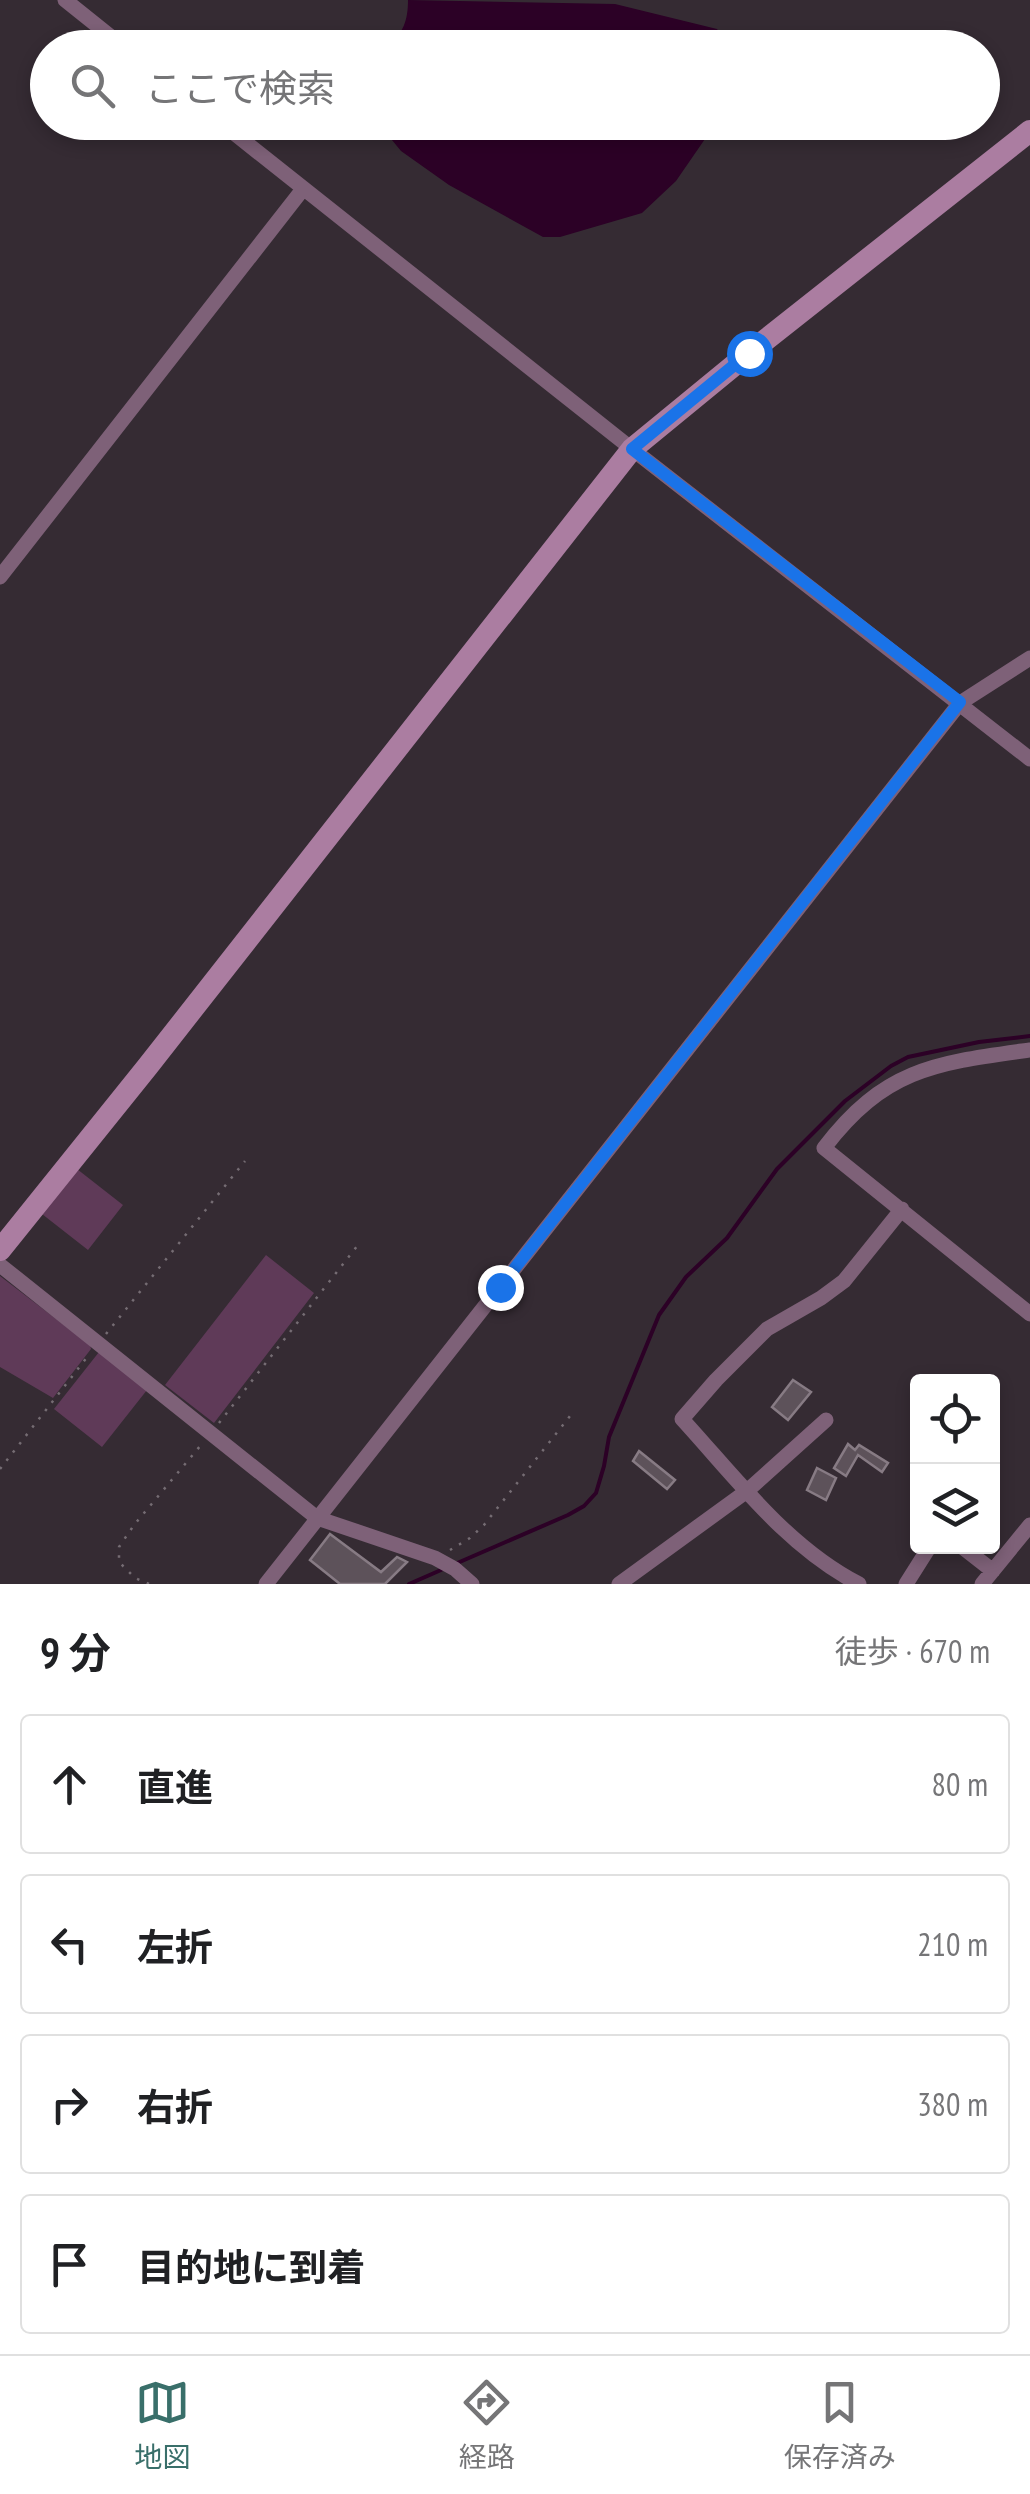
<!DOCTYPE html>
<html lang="ja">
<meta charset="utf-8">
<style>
body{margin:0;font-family:"PT Sans Narrow","Noto Sans JP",sans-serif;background:#f2f2f2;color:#202124}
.controls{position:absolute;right:30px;bottom:30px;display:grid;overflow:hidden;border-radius:10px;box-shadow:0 5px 15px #0003}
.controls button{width:90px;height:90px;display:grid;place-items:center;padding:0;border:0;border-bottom:2px solid #e0e0e0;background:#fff;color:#202124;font:50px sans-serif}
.stop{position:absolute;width:30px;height:30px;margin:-22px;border:8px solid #1a73e8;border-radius:50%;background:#fff}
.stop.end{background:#1a73e8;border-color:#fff;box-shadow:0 2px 10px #0008}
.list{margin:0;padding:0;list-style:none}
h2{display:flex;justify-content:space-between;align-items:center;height:130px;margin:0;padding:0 40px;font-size:42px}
h2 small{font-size:32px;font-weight:400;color:#757577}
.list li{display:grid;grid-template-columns:65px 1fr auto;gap:30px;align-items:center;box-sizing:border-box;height:140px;margin:0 20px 20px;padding:0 20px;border:2px solid #e0e0e0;border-radius:10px}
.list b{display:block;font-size:38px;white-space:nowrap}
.list em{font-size:32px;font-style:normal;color:#757577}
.icon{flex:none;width:55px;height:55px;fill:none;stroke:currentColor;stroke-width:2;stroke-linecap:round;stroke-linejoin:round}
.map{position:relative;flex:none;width:1030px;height:1584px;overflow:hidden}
.search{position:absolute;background:#fff;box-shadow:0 5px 15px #0003;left:30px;right:30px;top:30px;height:110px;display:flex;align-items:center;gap:25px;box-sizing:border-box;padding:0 35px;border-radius:55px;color:#757577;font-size:38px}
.sheet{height:770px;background:#fff}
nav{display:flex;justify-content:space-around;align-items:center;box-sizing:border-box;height:140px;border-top:2px solid #e0e0e0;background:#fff;font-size:28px;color:#757577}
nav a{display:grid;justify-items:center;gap:5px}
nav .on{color:#396f6a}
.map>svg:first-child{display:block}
.green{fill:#5f3a58}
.water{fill:#2c0126}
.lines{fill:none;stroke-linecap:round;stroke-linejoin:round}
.stream{stroke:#2c0126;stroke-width:4}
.building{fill:#5d525a;stroke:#877b84;stroke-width:2.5}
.path{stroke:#756c73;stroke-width:2.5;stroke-dasharray:2.5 8;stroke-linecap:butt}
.street{stroke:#7e6178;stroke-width:15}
.secondary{stroke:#ab7da1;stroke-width:22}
.route{stroke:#1a73e8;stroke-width:12}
</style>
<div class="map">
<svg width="1030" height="1584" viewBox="0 0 1030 1584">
<rect width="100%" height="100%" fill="#352b33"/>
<path class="green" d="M77 1169 123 1205 88 1250 42 1214Z
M266 1255 314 1293 214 1423 165 1385Z
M0 1276 90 1345 91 1349 53 1398 0 1367Z
M99 1352 147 1390 102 1447 54 1409Z"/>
<path class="water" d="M408 0 615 4 717 29 729 47H388C403 33 408 21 408 0Z
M378 123H716L676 181 642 213 560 237H543L449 185 401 151Z"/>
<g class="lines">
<path class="stream" d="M455 1564 568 1515 584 1506 596 1493 604 1466 609 1437 659 1315 686 1277 727 1238 777 1169 845 1101 891 1066 908 1057 979 1042 1030 1036
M409 1584 441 1570"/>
</g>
<path class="building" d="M793 1380 811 1392 788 1420 772 1407Z
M848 1444 855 1450 859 1445 888 1463 882 1472 858 1455 846 1476 834 1468Z
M639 1451 675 1480 667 1489 633 1461Z
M817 1468 836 1478 826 1500 807 1490Z
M330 1534 381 1572 397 1557 407 1562 385 1584H340L310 1560Z"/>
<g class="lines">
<path class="path" d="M106 1334 245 1161
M219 1423 361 1241
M0 1469 88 1356
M450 1550 470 1538 484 1525 570 1416
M149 1584 135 1578 119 1562V1547L134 1525 201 1445"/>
<path class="street" d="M65 0 125 48
M220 122 632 449 1030 759
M0 577 303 189
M1030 1050C936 1063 885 1068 824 1148L1030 1314
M0 1265 317 1518 435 1558 455 1569 472 1584
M961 1546 993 1571
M266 1584 960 703 1030 658
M619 1584 747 1491 826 1420
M859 1584C787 1547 736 1478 682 1419L716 1380 767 1329 821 1298 844 1281 902 1209
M906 1584 930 1546
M982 1584 1030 1525"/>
<path class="secondary" d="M0 1250 148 1066 632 449 749 353 1030 131"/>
</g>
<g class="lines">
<path class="route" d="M500 1287 960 702 632 449 749 353"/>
</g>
</svg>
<div class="controls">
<button><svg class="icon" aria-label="locate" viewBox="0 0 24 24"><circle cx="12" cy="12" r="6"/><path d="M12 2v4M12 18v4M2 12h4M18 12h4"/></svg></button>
<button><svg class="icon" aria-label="layers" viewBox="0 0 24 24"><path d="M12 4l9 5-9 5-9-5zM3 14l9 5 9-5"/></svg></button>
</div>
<div class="stop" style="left:749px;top:353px"></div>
<div class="stop end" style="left:500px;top:1287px"></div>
<div class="search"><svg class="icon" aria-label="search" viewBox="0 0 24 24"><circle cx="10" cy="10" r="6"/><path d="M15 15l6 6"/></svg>ここで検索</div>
</div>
<section class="sheet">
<h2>9 分<small>徒歩 · 670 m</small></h2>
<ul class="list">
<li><svg class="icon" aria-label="ahead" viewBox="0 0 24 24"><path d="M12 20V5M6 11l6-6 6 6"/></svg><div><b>直進</b></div><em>80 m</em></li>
<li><svg class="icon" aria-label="left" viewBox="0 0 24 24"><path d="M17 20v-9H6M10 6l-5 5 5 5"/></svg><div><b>左折</b></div><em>210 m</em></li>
<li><svg class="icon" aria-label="right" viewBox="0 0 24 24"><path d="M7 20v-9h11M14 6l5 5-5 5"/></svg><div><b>右折</b></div><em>380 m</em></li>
<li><svg class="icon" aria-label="arrive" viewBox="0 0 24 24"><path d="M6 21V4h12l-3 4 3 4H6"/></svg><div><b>目的地に到着</b></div></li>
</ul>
</section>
<nav>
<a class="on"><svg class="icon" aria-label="map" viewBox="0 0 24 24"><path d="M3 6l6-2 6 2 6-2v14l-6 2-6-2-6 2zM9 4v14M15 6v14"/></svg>地図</a>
<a><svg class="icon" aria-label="directions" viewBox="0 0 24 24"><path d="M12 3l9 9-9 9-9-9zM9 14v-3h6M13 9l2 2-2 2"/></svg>経路</a>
<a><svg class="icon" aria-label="saved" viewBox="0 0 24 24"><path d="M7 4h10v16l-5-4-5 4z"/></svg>保存済み</a>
</nav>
